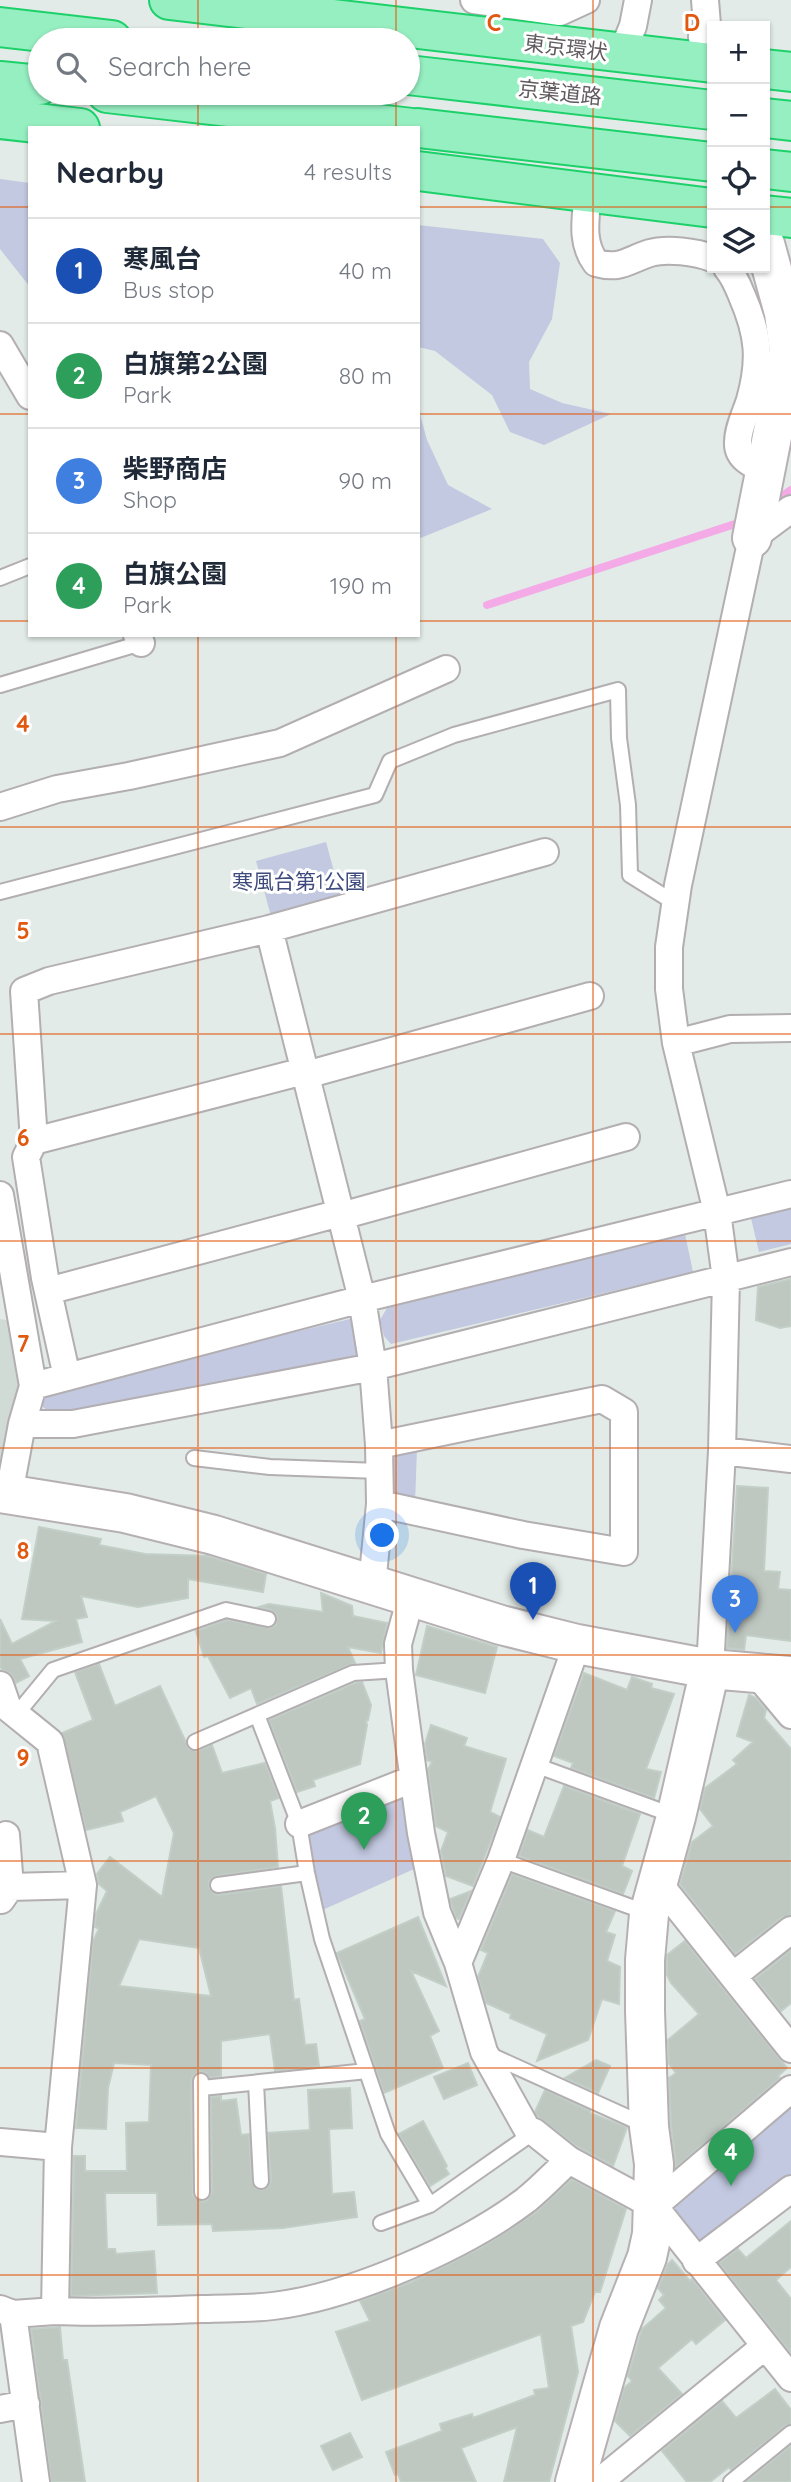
<!DOCTYPE html>
<meta charset="utf-8">
<style>
body{margin:0;font-family:Quicksand,"Noto Sans JP",sans-serif;background:#f2f2f3;color:#1f2937}
.controls{position:absolute;right:21px;top:21px;display:grid;overflow:hidden;border-radius:0px;box-shadow:0 2px 5px #0004}
.controls button{width:63px;height:63px;display:grid;place-items:center;padding:0;border:0;border-bottom:2px solid #e0e1e3;background:#fff;color:#1f2937;font:35px sans-serif}
.you{position:absolute;left:383px;top:1536px;width:24px;height:24px;margin:-18px;border:5px solid #fff;border-radius:50%;background:#1a73e8;box-shadow:0 0 0 10px #1a73e833}
.badge{display:grid;place-items:center;width:46px;height:46px;border-radius:50%;background:#3a753c;color:#fff;font-size:23px;font-weight:700}
.pin{position:absolute;translate:-50% -58px;filter:drop-shadow(0 2px 4px #0008)}
.pin::after{content:'';position:absolute;top:37px;width:24px;height:21px;background:inherit;clip-path:polygon(0 0,100% 0,50% 100%)}
.list{margin:0;padding:0;list-style:none}
h2{display:flex;justify-content:space-between;align-items:center;height:91px;margin:0;padding:0 28px;font-size:30px}
h2 small{font-size:23px;font-weight:400;color:#747a83}
.list li{display:grid;grid-template-columns:46px 1fr auto;gap:21px;align-items:center;box-sizing:border-box;height:105px;padding:0 28px;border-top:2px solid #e0e1e3}
.list b{display:block;font-size:26px;white-space:nowrap}
.list p{margin:0;font-size:23px;white-space:nowrap;color:#747a83}
.list em{font-size:23px;font-style:normal;color:#747a83}
.icon{flex:none;width:38px;height:38px;fill:none;stroke:currentColor;stroke-width:2;stroke-linecap:round;stroke-linejoin:round}
.map{position:relative;flex:none;width:791px;height:2482px;overflow:hidden}
.search{position:absolute;background:#fff;box-shadow:0 2px 5px #0004;left:28px;top:28px;width:392px;height:77px;display:flex;align-items:center;gap:18px;box-sizing:border-box;padding:0 24px;border-radius:38px;color:#747a83;font-size:26px}
.panel{position:absolute;background:#fff;box-shadow:0 2px 5px #0004;left:28px;top:126px;width:392px;height:511px;border-radius:0px}
.map>svg:first-child{display:block}
.education{fill:#d1dbd6}
.green{fill:#c2c9e0}
.lines{fill:none;stroke-linecap:round;stroke-linejoin:round}
.stream{stroke:#f3aae6;stroke-width:8}
.building{fill:#bfc7c1;stroke:#c1cfc7;stroke-width:2;fill-rule:evenodd}
.lane-casing{stroke:#b3aeb1;stroke-width:18}
.street-casing{stroke:#b3aeb1;stroke-width:30}
.secondary-casing{stroke:#b6afb3;stroke-width:42}
.highway-casing{stroke:#1cd16a;stroke-width:42}
.lane{stroke:#fff;stroke-width:14}
.street{stroke:#fff;stroke-width:26}
.secondary{stroke:#fff;stroke-width:38}
.highway{stroke:#96efc1;stroke-width:38}
.grid{fill:none;stroke:#e15910;stroke-width:2;stroke-opacity:0.55}
.labels{text-anchor:middle;dominant-baseline:central;stroke-width:6;stroke-linejoin:round;paint-order:stroke}
.street-label{font-size:21px;fill:#615b5f;stroke:#fff}
.park-label{font-size:21px;fill:#3e4b7c;stroke:#fff}
.grid-label{font-size:23px;text-anchor:middle;font-weight:bold;fill:#e15910;stroke:#fff;stroke-width:6;stroke-linejoin:round;paint-order:stroke}
</style>
<div class="map">
<svg width="791" height="2482" viewBox="0 0 791 2482">
<rect width="100%" height="100%" fill="#e2ebe7"/>
<path class="education" d="M0 1319 12 1321 22 1375 7 1474H0Z"/>
<path class="green" d="M0 179 30 183V287L0 249Z
M418 225 543 239 560 263 552 319 529 362 530 389 562 403 611 414 544 445 510 432 492 395 435 351 418 347Z
M418 407 427 440 448 485 492 509 418 539Z
M326 842 342 901 272 920 256 861Z
M791 1204V1244L759 1252 750 1214Z
M685 1234 693 1272 391 1344 384 1336 380 1320 387 1308Z
M354 1318 358 1321V1363L91 1414H52L43 1407 42 1396 48 1391Z
M417 1448 415 1504 392 1500 391 1455Z
M409 1794 423 1865 318 1912 304 1836Z
M791 2101V2174L699 2248 673 2215 671 2198Z"/>
<g class="lines">
<path class="stream" d="M772 503 791 490
M487 605 735 524 743 520"/>
</g>
<path class="building" d="M791 1279V1326L780 1328 756 1320 758 1287Z
M737 1486 768 1488 764 1571 780 1572 778 1589 791 1590V1641L746 1635 744 1650 727 1648Z
M39 1527 101 1539 99 1545 145 1554 208 1556 266 1574 263 1592 188 1579V1598L138 1607 81 1596 87 1617 76 1619 82 1642 20 1659 29 1676 16 1683 11 1674 2 1670 0 1665V1619L12 1644 56 1621 22 1619Z
M321 1593 352 1606 353 1616 387 1623 381 1653 348 1647 355 1663 257 1704 251 1688 230 1698 208 1656 204 1657 196 1631 227 1620 270 1628 276 1625 277 1615 271 1610 259 1607 269 1604 323 1612Z
M427 1626 497 1647 485 1693 416 1675Z
M99 1664 115 1706 160 1686 189 1749 198 1751 212 1745 222 1773 265 1763 279 1798 270 1801 275 1828 278 1867 216 1876 209 1881V1887L214 1894 219 1895 281 1886 294 2000 299 1999 305 2045 316 2044 319 2066 275 2071 270 2034 221 2041V2076L210 2078 206 2073 200 2071 193 2076 191 2080 193 2196 203 2202 207 2200 212 2193 211 2097 221 2096V2101L236 2099 241 2135 249 2134 252 2182 256 2189 262 2190 269 2186 271 2181 268 2133 310 2130 308 2090 350 2088 352 2128 329 2129 332 2194 354 2192 357 2217 283 2228 213 2231 212 2224 158 2225 157 2193H105L107 2249H115L116 2254 154 2251 157 2293 71 2296 74 2156H85V2171H127L126 2123 149 2122 151 2065 114 2063 108 2088 106 2129 76 2128 93 1941 99 1929 95 1927 96 1914 107 1891 99 1884 97 1874 110 1857 162 1897 174 1833 156 1796 120 1812 123 1821 86 1830 62 1733 93 1720 75 1672ZM139 1939 199 1948 211 1996 119 1986Z
M584 1673 627 1690 632 1677 652 1684 651 1688 674 1694 646 1769 661 1772 654 1798 571 1768 573 1763 554 1756Z
M362 1682 371 1705 368 1720 366 1721 367 1725 360 1764 313 1780 315 1786 297 1792 269 1720 355 1683Z
M749 1695 756 1698 766 1710 764 1718 791 1749V1915L781 1918 735 1954 680 1884 692 1842 713 1826 700 1809 705 1788 737 1764 733 1760 753 1742 737 1736Z
M431 1725 467 1738 464 1746 506 1759 490 1812 500 1817 473 1886 446 1876 441 1851 448 1832 436 1826 428 1770 432 1762 427 1760 425 1744Z
M564 1786 640 1814 622 1866 632 1871 623 1894 519 1856 528 1830 544 1837Z
M512 1874 615 1911 606 1932 615 1935 607 1961 620 1967 619 2004 602 1999 588 2040 537 2061 547 2034 510 2018 511 2014 486 2003 478 1977 488 1953 481 1950Z
M471 1891 459 1919 456 1918 450 1899Z
M418 1917 446 1986 411 1971 439 2031 430 2036 443 2068 384 2093 360 2021 365 2019 337 1953Z
M685 1941 787 2068 778 2076 780 2078 676 2167 671 2125 669 2078 676 2073 669 2064 668 2040 699 2014 671 1983 667 1975V1955Z
M791 1950V2003L781 2011 755 1979Z
M596 2060 610 2066 598 2093 565 2078Z
M468 2063 477 2085 444 2099 434 2077Z
M545 2090 590 2111V2113L627 2127 613 2166 578 2147 538 2117 535 2112Z
M423 2121 447 2166 445 2168 449 2174 430 2186 399 2134Z
M572 2179 626 2209 600 2292H595L583 2322 571 2326 578 2372 549 2482H504L517 2427 461 2448 476 2482H401L398 2474 395 2475 386 2452 442 2431 440 2424 472 2414 473 2418 535 2395 534 2390 549 2388 541 2334 362 2400 336 2332 370 2321 360 2301 412 2282 479 2249 535 2213Z
M791 2221V2267L776 2280 791 2299V2353L719 2263 738 2249 746 2258Z
M672 2260 690 2281 692 2279 725 2320 696 2344 692 2339 658 2368 682 2394 630 2436 615 2421 624 2388 632 2381 628 2376 642 2329 666 2308 659 2300 664 2295 658 2288 668 2264Z
M60 2327 63 2360H67L85 2482H51L31 2329Z
M775 2389 791 2410V2424L785 2426 731 2470 729 2467 710 2482H687L662 2451 722 2401 736 2418Z
M350 2433 362 2457 333 2470 321 2446Z
M791 2445V2482H746Z"/>
<g class="lines">
<defs>
<path id="lane" d="M0 578 30 566
M0 685 141 643
M0 892 375 795 390 761 454 735 618 690 619 738 628 805 630 875 675 903
M194 1458 270 1467 379 1471
M16 1715 53 1670 226 1610 268 1619
M257 1715 299 1824 307 1873 322 1939 388 2134 430 2205
M195 1742 353 1673 399 1670
M535 1765 675 1816
M501 1860 648 1913
M218 1885 307 1873
M488 2054 645 2125
M201 2081 202 2192
M256 2083 261 2181
M202 2088 367 2071
M381 2223 430 2205 534 2132
M731 2482 791 2433"/>
<path id="street" d="M474 0 560 12 586 0
M705 0 708 37
M622 53 633 26 638 0
M588 192C586 217 580 242 596 263 621 270 628 260 650 253 667 248 696 252 712 258
M727 268C734 276 738 286 742 296 759 335 761 360 750 400 746 413 738 428 738 442 737 458 753 466 766 469
M0 345 30 396
M137 635 141 643
M0 807 57 789 129 776 280 743 446 669
M269 929 362 1299 373 1367 379 1445 380 1504 372 1585
M676 1043 730 1029 791 1028
M306 1075 590 996
M34 1141 304 1071
M0 1195 33 1386 22 1424 9 1494
M341 1216 626 1137
M48 1291 340 1213
M67 1377 45 1278 26 1157 34 1141 24 991 49 981 269 929 545 852
M33 1386 362 1299 791 1194
M22 1424H73L373 1367 791 1262
M379 1445 602 1399 624 1412V1552L523 1535 380 1504
M722 1451 791 1459
M411 1597 398 1644 399 1670 421 1833 437 1912 458 1963 484 2052 527 2129 534 2132 569 2160 654 2206 791 2378
M710 1669 722 1451 726 1279 717 1212 676 1043 669 989V947L678 885 752 538 791 509
M755 1672 791 1715
M0 1685 8 1708 50 1742 83 1885 58 2147 55 2311 13 2314
M299 1824 413 1779
M657 1881 791 2049
M10 1887 83 1885
M1 1900 10 1887 6 1835
M458 1963 501 1860 577 1644
M733 1976 791 1930
M0 2142 58 2147
M654 2206 791 2089
M696 2261 791 2189
M0 2309 13 2314 36 2482
M55 2311C105 2313 154 2311 204 2309 226 2308 250 2309 273 2306 350 2297 464 2247 526 2200 541 2188 555 2173 569 2160
M0 2409 26 2404
M605 2477 765 2346"/>
<path id="secondary" d="M708 37 712 59
M752 538 789 351 784 313 765 244
M0 1493 125 1513 214 1535 501 1625 577 1644 710 1669 791 1676
M575 2482 619 2328 647 2257 652 2234 654 2164 649 2127 645 2011V1960L649 1914 676 1817 710 1669"/>
<path id="highway" d="M169 0 712 63
M0 27 112 40
M765 69 791 72
M408 75 712 110
M0 81 40 85
M107 93 412 128
M765 118 791 121
M0 119 80 128
M418 128 712 162
M765 169 791 172
M418 171 712 208
M765 215 791 218"/>
</defs>
<use href="#lane" class="lane-casing"/>
<use href="#street" class="street-casing"/>
<use href="#secondary" class="secondary-casing"/>
<use href="#highway" class="highway-casing"/>
<use href="#lane" class="lane"/>
<use href="#street" class="street"/>
<use href="#secondary" class="secondary"/>
<use href="#highway" class="highway"/>
</g>
<path class="grid" d="M198 0V40M396 0V40M593 0V2482M198 93V128M396 93V128M0 207H30M418 207H712M765 207H791M0 414H30M418 414H791M0 621H30M418 621H791M198 635V2482M396 635V2482M0 827H791M0 1034H791M0 1241H791M0 1448H791M0 1655H791M0 1861H791M0 2068H791M0 2275H791"/>
<g class="labels">
<g class="street-label">
<text transform="translate(566 47) rotate(7)">東京環状</text>
<text transform="translate(560 92) rotate(6)">京葉道路</text>
</g>
<g class="park-label">
<text x="299" y="881">寒風台第1公園</text>
</g>
</g>
<g class="grid-label">
<text x="494" y="31">C</text>
<text x="692" y="31">D</text>
<text x="23" y="732">4</text>
<text x="23" y="939">5</text>
<text x="23" y="1146">6</text>
<text x="23" y="1352">7</text>
<text x="23" y="1559">8</text>
<text x="23" y="1766">9</text>
</g>
</svg>
<div class="controls">
<button>+</button>
<button>−</button>
<button><svg class="icon" aria-label="locate" viewBox="0 0 24 24"><circle cx="12" cy="12" r="6"/><path d="M12 2v4M12 18v4M2 12h4M18 12h4"/></svg></button>
<button><svg class="icon" aria-label="layers" viewBox="0 0 24 24"><path d="M12 4l9 5-9 5-9-5zM3 14l9 5 9-5"/></svg></button>
</div>
<div class="you"></div>
<div class="pin badge" style="left:533px;top:1620px;background:#1a4fb4">1</div>
<div class="pin badge" style="left:364px;top:1850px;background:#2e9e5b">2</div>
<div class="pin badge" style="left:735px;top:1633px;background:#3f7fe0">3</div>
<div class="pin badge" style="left:731px;top:2186px;background:#2e9e5b">4</div>
<div class="search"><svg class="icon" aria-label="search" viewBox="0 0 24 24"><circle cx="10" cy="10" r="6"/><path d="M15 15l6 6"/></svg>Search here</div>
<section class="panel">
<h2>Nearby<small>4 results</small></h2>
<ul class="list">
<li><span class="badge" style="background:#1a4fb4">1</span><div><b>寒風台</b><p>Bus stop</p></div><em>40 m</em></li>
<li><span class="badge" style="background:#2e9e5b">2</span><div><b>白旗第2公園</b><p>Park</p></div><em>80 m</em></li>
<li><span class="badge" style="background:#3f7fe0">3</span><div><b>柴野商店</b><p>Shop</p></div><em>90 m</em></li>
<li><span class="badge" style="background:#2e9e5b">4</span><div><b>白旗公園</b><p>Park</p></div><em>190 m</em></li>
</ul>
</section>
</div>
